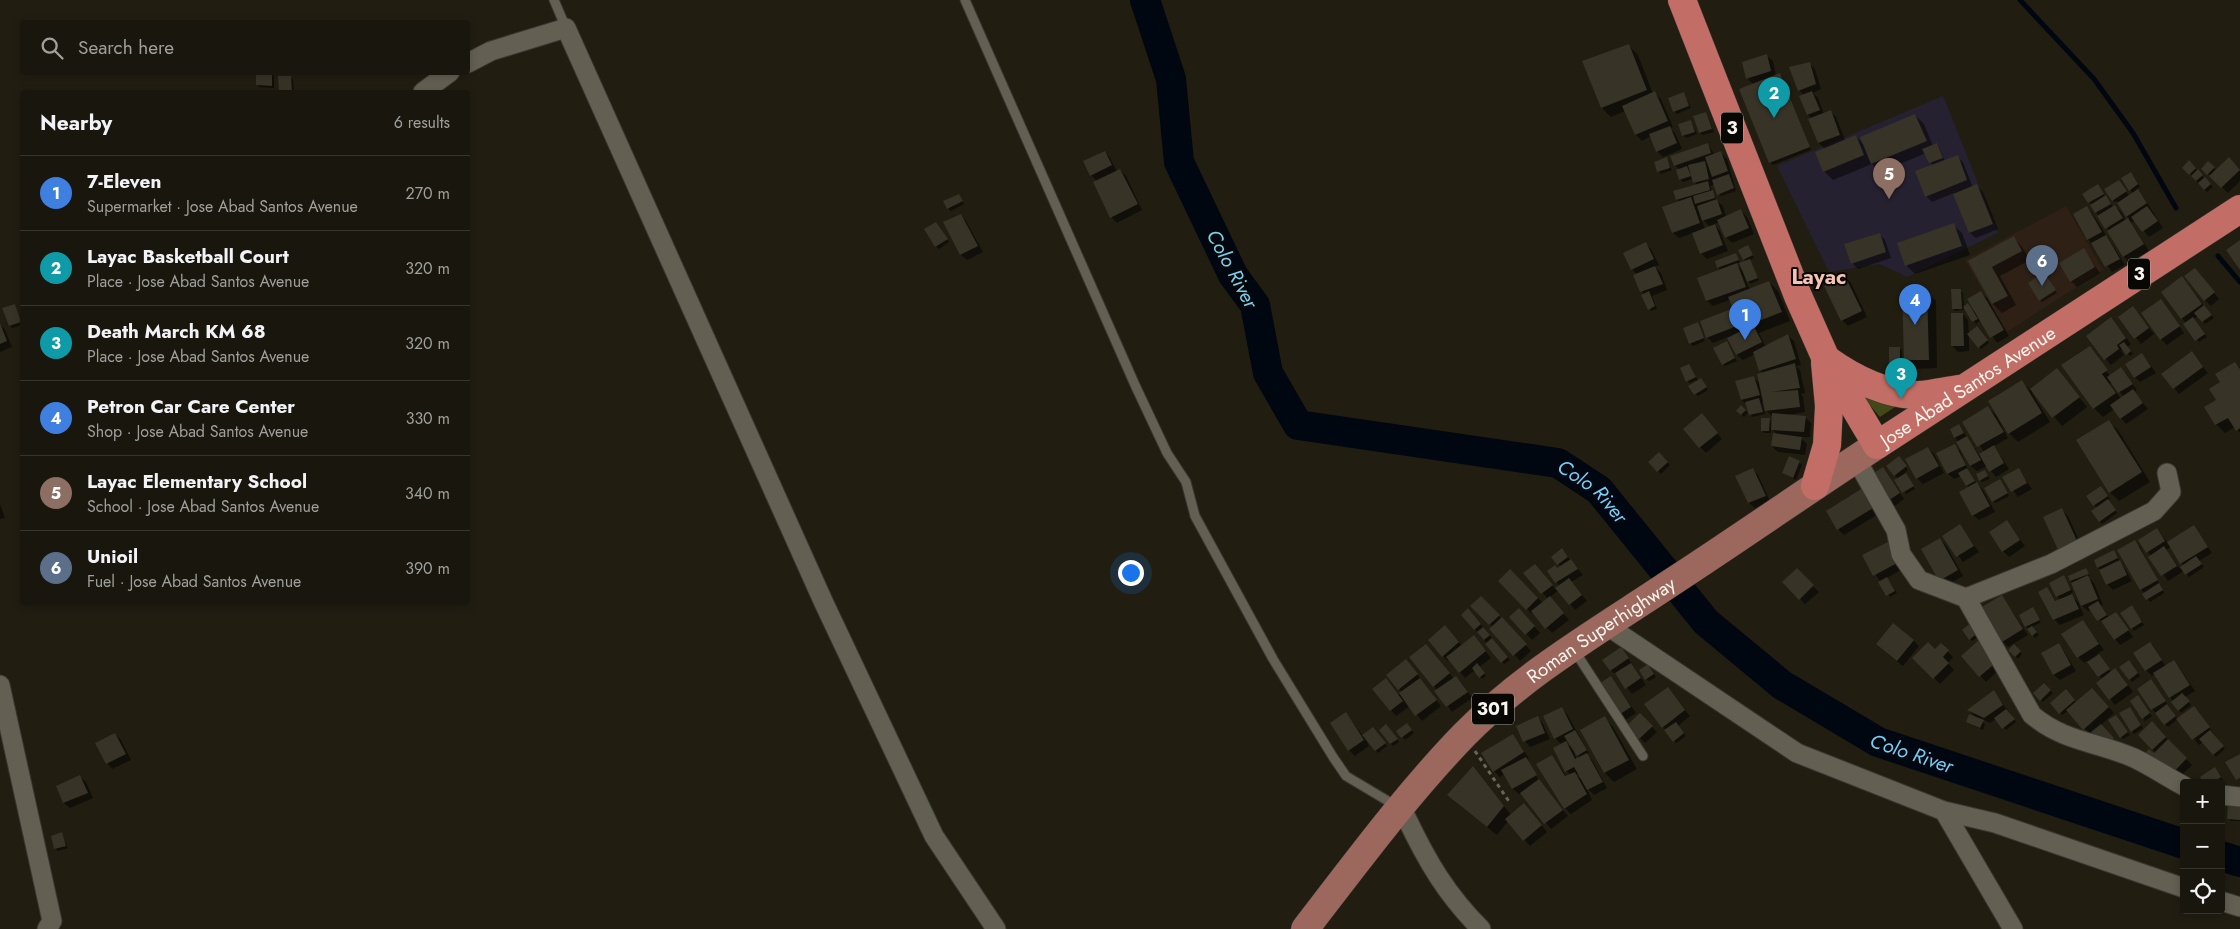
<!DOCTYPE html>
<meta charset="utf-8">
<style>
body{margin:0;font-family:Jost,sans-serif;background:#26231b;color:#f1f3f6}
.controls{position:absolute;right:15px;bottom:15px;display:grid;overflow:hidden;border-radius:5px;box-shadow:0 2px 8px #0003}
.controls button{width:45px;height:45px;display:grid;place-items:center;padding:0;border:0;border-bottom:1px solid #37352e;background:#19160d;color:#f1f3f6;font:25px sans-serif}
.you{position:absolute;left:1130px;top:572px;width:18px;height:18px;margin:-12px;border:4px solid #fff;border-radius:50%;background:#1a73e8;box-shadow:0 0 0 8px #1a73e833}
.badge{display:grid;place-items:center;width:32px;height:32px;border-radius:50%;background:#d93025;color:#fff;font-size:16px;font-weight:700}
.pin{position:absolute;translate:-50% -41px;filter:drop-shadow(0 1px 2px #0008)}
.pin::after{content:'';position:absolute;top:26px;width:18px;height:15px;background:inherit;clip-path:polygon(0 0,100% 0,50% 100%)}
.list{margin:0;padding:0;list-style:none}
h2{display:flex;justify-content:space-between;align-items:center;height:65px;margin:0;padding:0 20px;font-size:21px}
h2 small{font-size:16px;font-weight:400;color:#9f9f9d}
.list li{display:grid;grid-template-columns:32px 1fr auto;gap:15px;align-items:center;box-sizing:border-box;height:75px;padding:0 20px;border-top:1px solid #37352e}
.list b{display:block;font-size:19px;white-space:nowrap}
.list p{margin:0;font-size:16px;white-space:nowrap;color:#9f9f9d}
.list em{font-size:16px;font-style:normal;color:#9f9f9d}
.icon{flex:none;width:28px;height:28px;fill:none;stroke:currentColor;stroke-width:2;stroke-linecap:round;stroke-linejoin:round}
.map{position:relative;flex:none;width:2240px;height:929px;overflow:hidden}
.search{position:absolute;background:#19160d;box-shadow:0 2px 8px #0003;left:20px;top:20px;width:450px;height:55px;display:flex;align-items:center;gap:12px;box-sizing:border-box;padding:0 18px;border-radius:5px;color:#9f9f9d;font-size:19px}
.panel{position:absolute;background:#19160d;box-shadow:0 2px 8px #0003;left:20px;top:90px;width:450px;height:515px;border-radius:5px}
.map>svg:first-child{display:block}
.commercial{fill:#2f2016}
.education{fill:#262130}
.green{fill:#424817}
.shadow{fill:#0007;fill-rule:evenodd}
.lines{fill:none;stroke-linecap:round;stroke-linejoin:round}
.stream{stroke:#000710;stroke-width:5}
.river{stroke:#000710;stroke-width:30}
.building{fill:#373327}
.lane-casing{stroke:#393730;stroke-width:11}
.street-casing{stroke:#393730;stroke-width:21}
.primary-casing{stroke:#393730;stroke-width:29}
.highway-casing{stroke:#393730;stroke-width:29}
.path{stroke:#676459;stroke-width:3;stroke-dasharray:4 4;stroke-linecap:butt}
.lane{stroke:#635f52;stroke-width:9}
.street{stroke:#635f52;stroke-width:19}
.primary{stroke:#9c675d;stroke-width:28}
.highway{stroke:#c26d65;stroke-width:28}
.labels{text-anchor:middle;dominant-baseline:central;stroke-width:4;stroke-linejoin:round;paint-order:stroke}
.shield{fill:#090704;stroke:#b0aea7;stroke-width:1}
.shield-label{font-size:18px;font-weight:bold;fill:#f7f5ed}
.street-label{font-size:19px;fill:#f7f5ed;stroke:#090704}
.water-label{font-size:20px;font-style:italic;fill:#76d0f5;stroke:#090704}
.quarter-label{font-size:21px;font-weight:bold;fill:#f5c4b5;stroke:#090704}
</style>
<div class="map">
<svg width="2240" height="929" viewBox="0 0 2240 929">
<rect width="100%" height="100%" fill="#211d11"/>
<path class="commercial" d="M2066 206 2103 270 2007 332 1965 260Z"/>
<path class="education" d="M1943 96 1998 233 1907 277 1880 264 1829 272 1777 166Z"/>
<path class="green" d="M1857 384 1910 397 1880 417 1867 402Z"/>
<path class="shadow" d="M1629 46 1638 55 1653 94 1655 93 1661 99 1673 127 1670 128 1675 133 1682 149 1663 157 1657 151 1651 136 1642 141 1636 135 1625 111 1611 117 1602 108 1583 62Z
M1767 56 1773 61 1776 76 1779 75 1782 77 1811 150 1773 165 1770 162 1754 85 1747 78Z
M1809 63 1815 69 1821 89 1813 93 1818 98 1824 114 1830 111 1836 117 1845 140 1856 136 1864 145 1915 115 1924 124 1933 146 1937 144 1939 147 1945 161 1957 157 1963 162 1973 188 1977 186 1983 192 1998 229 1976 238 1970 233 1954 193 1932 202 1926 196 1933 166 1926 153 1881 172 1872 164 1833 180 1824 171 1825 149 1819 143 1810 119H1812L1808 115 1800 97 1804 95 1799 90Z
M272 74 274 77V88L259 87 257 85Z
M290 77 293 80 294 92H280L279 78Z
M1684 94 1691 108 1677 114 1674 111Z
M1706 113 1714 132 1703 135 1700 133Z
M1691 121 1697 134 1686 138 1683 135Z
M1708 145 1715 155 1721 153 1727 159 1736 191 1721 196 1715 184 1710 186 1717 201 1723 206 1726 217 1741 211 1747 217 1754 234 1732 243 1726 237 1720 222 1714 224 1720 231 1728 251 1707 259 1701 253 1693 233 1679 238 1673 233 1680 202 1677 199 1697 185 1693 179 1683 182 1680 179V170L1675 165ZM1701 218 1710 227 1705 229Z
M1105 152 1110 158 1117 172 1120 170 1126 176 1142 210 1117 223 1111 217 1097 181 1091 175Z
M1666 159 1672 170 1661 174 1659 171Z
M2229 159 2240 171V181L2228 193 2203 169 2208 163 2217 171Z
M2189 162 2213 187 2207 192 2184 168Z
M2133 176 2140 187 2136 189 2143 196 2163 228 2149 237 2135 220 2131 223 2149 251 2129 262 2124 257 2109 231 2084 194 2098 186 2113 207 2115 206 2121 212 2126 221 2129 219 2117 201 2115 202 2113 200 2121 184 2129 196 2133 193 2130 190Z
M959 195 964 204 951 211 948 208Z
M2087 207 2092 213 2125 265 2112 272 2088 239Z
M961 215 966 221 983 252 967 260 961 255 945 223Z
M1953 225 1962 233 1970 255 1915 274 1906 265Z
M939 226 949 242 939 249 936 246Z
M1879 234 1885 240 1891 258 1858 269 1852 263Z
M2014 238 2022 247 2030 260 2000 276 2016 305 2002 313 1993 304 1970 261Z
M1645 243 1651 249 1659 265 1655 267 1661 273 1667 290 1652 296 1657 309 1651 311 1635 275 1637 274 1632 269Z
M1748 247 1754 258 1749 260 1759 280 1751 284 1745 278 1750 290 1769 282 1778 291 1790 321 1759 333 1766 347 1788 336 1794 341 1801 365 1796 366 1800 370 1805 393 1801 394 1803 397 1805 412 1788 415 1805 417 1811 423 1810 437H1800L1807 444 1805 455 1778 452 1772 446 1777 434 1771 429V433H1764L1762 430 1769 419 1772 423V416L1766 410 1764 401 1762 402 1765 414 1752 417 1748 406 1742 400 1754 378 1761 384 1764 374 1761 371 1755 354 1743 360 1737 355 1728 337 1713 343 1707 337 1731 311 1738 318 1730 300 1713 306 1707 301 1699 278 1721 270 1718 267 1736 255 1740 262 1736 264 1745 273 1746 262 1744 259Z
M2084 250 2100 273 2077 287 2071 281Z
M2200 275 2219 299 2211 306 2205 300Z
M2047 276 2057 293 2042 302 2040 300Z
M1845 277 1851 283 1867 317 1848 326 1842 320Z
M2182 278 2214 318 2205 324 2198 316 2194 319 2207 337 2199 342 2182 318Z
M1960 290 1963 293 1964 307 1968 305 1974 312 1981 293 1987 298 2009 336 1997 343 1981 320 1976 324 1966 309 1955 311 1953 309Z
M1927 292 1936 301 1937 368 1914 369 1905 360Z
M2161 301 2184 333 2167 345 2161 339Z
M14 305 22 325 12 328 10 326Z
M2133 307 2154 334 2141 344 2119 317Z
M1963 314 1968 320 1969 334 1979 330 1989 343 1981 349 1969 335V351L1958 352 1952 346Z
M1697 323 1705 341 1693 346 1690 343Z
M0 324 5 330 12 347 0 352Z
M2116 325 2131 344 2127 347 2133 354 2130 356 2124 349 2121 351 2124 355 2111 365 2088 336Z
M1727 343 1737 361 1725 366 1723 364Z
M1900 348 1902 351V366H1893L1890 364Z
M2090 348 2098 356H2095L2110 376 2121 369 2127 375 2137 390 2134 392 2148 409 2126 424 2114 409 2103 417 2094 408ZM2112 382 2124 397 2121 399 2110 384Z
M2192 353 2208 373 2179 394 2174 388Z
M2142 354 2156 373 2140 382 2135 377Z
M2235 363 2240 368V433L2235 427 2225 433 2216 424 2218 401Z
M1689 365 1698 381 1703 382 1708 390 1698 396 1695 394 1696 380 1690 383 1687 381Z
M2057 370 2087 407 2062 426 2034 392 2032 393 2050 422 2018 442 2009 433 2022 382 2030 390Z
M1741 407 1748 413 1744 417 1737 411Z
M1988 408 1996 415 2008 438 1994 446 2009 469 1996 477 1987 466 1977 471 1971 466 1955 437 1959 425 1979 455 1984 452 1964 422Z
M1707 421 1722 439 1706 453 1700 447Z
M2109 422 2118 430 2150 482 2119 501 2110 492Z
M1954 446 1960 451 1969 472 1977 484 1983 490 1995 512 1979 520 1973 515 1969 488 1961 476 1954 479 1948 474 1938 454Z
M1928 448 1934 454 1944 473 1923 484 1917 478Z
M1659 454 1670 465 1661 474 1650 462Z
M1901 460 1908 470 1904 473 1915 489 1906 494 1898 479 1888 466Z
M1799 462 1802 465 1796 480 1783 473Z
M1752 469 1758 475 1770 501 1755 508 1749 503 1737 476Z
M1883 469 1904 499 1893 507 1887 501Z
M2018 469 2032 489 2018 497 2004 478Z
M1985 472 1990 479 1982 482 1980 480Z
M2002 483 2009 496 1996 503 1993 501Z
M1866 487 1883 511 1844 535 1838 529Z
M2103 490 2110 499 2107 500 2117 513 2102 524 2092 512 2097 508 2094 505Z
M0 504 5 518 0 519Z
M2062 510 2068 516 2083 549 2044 518Z
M2006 522 2025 546 2009 557 2003 551Z
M1960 526 1979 552 1963 562 1943 536Z
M2194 527 2212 553 2199 561 2204 567 2189 577 2184 571 2168 581 2140 540 2157 529 2168 543ZM2171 547 2184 566 2180 569 2166 550Z
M1940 540 1946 545 1963 576 1945 586 1940 580Z
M2134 542 2140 547 2164 593 2150 602 2141 589Z
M1888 543 1904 568 1887 578 1897 593 1890 597 1864 556Z
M1564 552 1583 575 1571 582 1587 601 1575 610 1559 590 1550 597 1569 620 1552 633 1534 613 1532 614 1500 581 1510 571 1543 603 1548 599 1525 573 1541 571 1556 590 1560 586 1548 572 1561 567 1553 557Z
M2116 554 2132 581 2113 590 2107 584 2098 567Z
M1797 570 1819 592 1805 604 1784 582Z
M2086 570 2090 576 2088 577 2094 583 2103 605 2101 606 2109 618 2116 613 2133 637 2120 645 2092 610 2088 611 2078 602 2084 615 2060 625 2054 619 2046 588 2056 602 2060 600 2057 596 2064 577 2073 592 2070 594 2081 605 2071 581Z
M2002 596 2028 635 2008 647 2002 641Z
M1481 597 1531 651 1520 661 1491 629 1493 627 1472 606Z
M2033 609 2041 622 2032 627 2039 635 2035 638 2026 626Z
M2134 609 2144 625 2134 631 2122 613Z
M1471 612 1510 660 1504 664 1475 629Z
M1525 616 1540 633 1532 640 1511 617Z
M2083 621 2104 650 2097 654 2111 672 2121 675 2133 692 2115 705 2110 699 2102 679 2087 661 2084 663 2078 657 2063 635Z
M1963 630 1981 635 1972 641Z
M1451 633 1462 646 1479 643 1491 658 1479 667 1486 676 1482 679 1475 670 1465 678 1450 660 1448 661 1443 656Z
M1913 640 1919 646 1903 666 1883 650Z
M2149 644 2166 666 2173 661 2179 667 2195 691 2185 697 2191 705 2181 713 2155 674 2152 676 2146 670Z
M1941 645 1953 657 1948 663 1954 670 1940 684 1914 658 1935 651Z
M2059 645 2064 651 2076 671 2060 680 2054 675 2043 654Z
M2014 646 2022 654 2018 659 2010 650Z
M1621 648 1646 685 1632 694 1617 675 1610 670Z
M1432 651 1454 679 1456 677 1462 683 1472 698 1452 712 1434 686Z
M1963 656 2002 667 1986 682Z
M2131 664 2140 676 2132 682 2121 668Z
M1411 666 1441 706 1422 721 1410 706 1396 716 1374 689 1391 686 1398 695 1402 692 1387 675Z
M1650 668 1656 677 1649 681 1646 679Z
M1611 678 1636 713 1624 721 1618 715Z
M2151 681 2178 719 2194 707 2225 749 2216 757 2203 742 2199 745 2178 719 2168 727 2152 709Z
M2044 684 2053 693 2043 702 2034 693Z
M1668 689 1690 716 1678 726 1686 736 1676 743 1663 727Z
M2066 691 2076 703 2098 695 2114 713 2101 725 2115 741 2092 732 2090 734 2068 711 2062 715 2051 703Z
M1994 692 2016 722 2006 730 1996 719 1990 723 1980 718 1985 724 1983 730 1970 724 1967 722 1977 719 1969 710Z
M2141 699 2152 716 2145 721 2143 718Z
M1561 708 1567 714 1589 753 1586 754 1592 760 1607 788 1594 795 1586 787 1592 800 1571 814 1565 808 1552 756 1567 777 1571 775 1566 771 1562 745 1555 738ZM1568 740 1574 750V751L1565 742ZM1573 751 1580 758 1577 760ZM1579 773 1583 781 1576 775Z
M2132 711 2143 728 2134 734 2132 731Z
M1346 714 1363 736 1373 728 1387 746 1378 753 1368 741 1367 742 1369 746 1355 756 1349 750Z
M1640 714 1657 732 1645 743 1628 726Z
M2116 716 2130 735 2123 739 2121 737Z
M1538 718 1543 724 1550 739 1530 747 1525 741 1518 726Z
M1604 718 1613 727 1637 769 1614 782 1605 773 1582 731Z
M2152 723 2192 765 2178 779 2154 755 2156 753 2140 735Z
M1409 727 1414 733 1405 740 1398 731Z
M1388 728 1399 742 1393 746 1380 730Z
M115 734 121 740 131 760 112 769 107 763Z
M1513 736 1529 758 1527 760 1540 782 1568 816 1551 829 1522 793 1519 794 1513 789 1505 774 1500 777 1494 771Z
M1473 768 1511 815 1530 810 1547 832 1530 846 1508 821 1497 835 1458 804 1449 795Z
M2217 771 2223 780 2219 783H2205Z
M80 777 86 782 93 798 70 808 64 803 57 786Z
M2240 805V821H2231L2228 818Z
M62 834 68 848 58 851 55 848Z"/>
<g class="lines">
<path class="stream" d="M2020 0 2094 79 2133 133 2176 208
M2218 256 2240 282"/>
<g class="river">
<path id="s1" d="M1145 0 1171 79 1179 162 1233 275 1255 305 1268 373 1298 425 1558 463 1599 490 1706 622 1782 685 1878 742 2184 844"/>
<path d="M2221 856 2240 862"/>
</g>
</g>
<path class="building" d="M1629 44 1647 90 1601 108 1582 61Z
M1767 54 1771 71 1746 79 1742 62Z
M1810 62 1816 84 1798 91 1789 67Z
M256 73H272V86L256 85Z
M1780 73 1810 147 1769 163 1739 89Z
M278 76H291L292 92H279Z
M1655 91 1668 121 1635 135 1622 106Z
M1812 91 1820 110 1807 115 1799 96Z
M1684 92 1689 106 1673 112 1668 98Z
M1831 110 1840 135 1818 143 1808 119Z
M1706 112 1712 129 1699 133 1693 116Z
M1915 114 1927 141 1871 164 1860 137Z
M1691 120 1695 132 1682 136 1678 124Z
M1670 126 1677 143 1656 152 1649 134Z
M1856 135 1864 155 1823 172 1815 152Z
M1708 143 1711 153 1674 166 1670 156Z
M1937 143 1943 158 1929 163 1922 149Z
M1105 151 1112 165 1090 176 1083 161Z
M1721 151 1728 171 1712 177 1705 157Z
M1958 155 1967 180 1925 197 1915 171Z
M1667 157 1670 168 1657 172 1654 162Z
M2229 157 2240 170 2221 188 2209 176Z
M2189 160 2196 168 2189 175 2182 168Z
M1705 161 1709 179 1693 183 1688 165Z
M2208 161 2215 167 2207 175 2201 169Z
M1687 166 1691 176 1679 180 1676 170Z
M1120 169 1138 204 1110 218 1093 182Z
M2198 169 2203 175 2196 181 2191 176Z
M2131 172 2138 184 2129 191 2121 178Z
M1729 174 1734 188 1717 195 1712 180Z
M2205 177 2211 184 2204 190 2198 183Z
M2119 180 2127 191 2112 201 2104 189Z
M1708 181 1710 190 1676 200 1673 191Z
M1977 184 1993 224 1969 233 1953 194Z
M2098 184 2104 194 2088 203 2082 194Z
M2138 189 2147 203 2126 217 2117 203Z
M1713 190 1715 198 1695 204 1693 196Z
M959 194 963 201 947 209 943 201Z
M2106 195 2111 204 2095 213 2090 205Z
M1691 197 1700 223 1672 233 1662 207Z
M1717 199 1722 214 1702 221 1697 206Z
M2115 205 2123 218 2105 229 2097 216Z
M2087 206 2102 232 2087 240 2073 214Z
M2147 206 2158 221 2142 232 2131 217Z
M1741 209 1749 228 1725 238 1717 220Z
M961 214 978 246 960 255 943 222Z
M2128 218 2144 244 2123 257 2107 231Z
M936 222 948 239 935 247 924 229Z
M1954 223 1962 246 1905 266 1897 243Z
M1715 224 1723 245 1700 254 1692 233Z
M1880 233 1886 252 1851 264 1844 244Z
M2106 235 2120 259 2105 267 2091 243Z
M2014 236 2022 251 1992 267 2008 296 1992 304 1968 261Z
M2240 240V270L2226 250Z
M1646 242 1654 259 1631 270 1623 253Z
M1748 245 1753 255 1743 260 1738 250Z
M2084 248 2095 267 2070 282 2059 263Z
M1736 253 1739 260 1717 268 1715 261Z
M1750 259 1758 278 1747 282 1739 263Z
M1737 263 1746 287 1706 301 1697 278Z
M1655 266 1663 284 1640 292 1633 275Z
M2195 268 2215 292 2204 301 2184 276Z
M2044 272 2056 290 2039 301 2028 283Z
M1845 276 1862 311 1841 321 1824 286Z
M2182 276 2202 304 2181 319 2161 292Z
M1769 281 1782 312 1741 328 1728 297Z
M1951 289H1961L1962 309H1952Z
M1927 290 1929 360H1904L1902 291Z
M1649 291 1655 306 1648 310 1641 295Z
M1981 291 2004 330 1990 338 1967 299Z
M2161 299 2180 326 2160 340 2141 313Z
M1968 303 1978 319 1972 322 1963 307Z
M15 304 21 322 9 326 2 308Z
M2204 305 2212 315 2202 322 2194 313Z
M2133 306 2149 328 2134 339 2118 317Z
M1731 309 1737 326 1706 338 1700 321Z
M1951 313H1963L1964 346H1951Z
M2111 317 2126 338 2117 345 2119 349 2104 360 2086 336Z
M2193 317 2205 334 2195 341 2183 324Z
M1698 322 1704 338 1689 344 1683 328Z
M0 323 7 341 0 344Z
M1753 325 1762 342 1736 355 1727 338Z
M1977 326 1988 340 1978 348 1967 334Z
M1788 334 1796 359 1759 371 1753 352Z
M1727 341 1735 358 1722 365 1713 348Z
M2124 342 2131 351 2126 355 2119 345Z
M2090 346 2108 370 2102 374 2116 393 2093 409 2061 365Z
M1889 347H1900V364H1889Z
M2192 351 2203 367 2173 389 2161 374Z
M2142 353 2151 367 2134 378 2125 364Z
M2235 362 2240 369V428L2236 431 2228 418 2215 425 2204 407 2216 400 2209 389 2220 382 2215 374Z
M1795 363 1800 388 1770 392 1798 390 1800 407 1765 411 1757 374Z
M1689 364 1696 377 1686 382 1680 368Z
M2121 367 2133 384 2118 393 2107 377Z
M2057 368 2080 397 2052 418 2030 389Z
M1754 376 1760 395 1741 400 1735 381Z
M1701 378 1707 387 1694 395 1688 386Z
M2022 380 2042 413 2008 434 1988 401Z
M2133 389 2143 403 2120 419 2110 405Z
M1759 398 1763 412 1749 415 1745 402Z
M1741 405 1746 410 1741 415 1736 411Z
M1988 406 2004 432 1977 447 1962 422Z
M1702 413 1718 433 1699 448 1683 429Z
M1772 413 1806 416 1804 432 1771 430Z
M1761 418H1770L1769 431H1761Z
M2109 420 2142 472 2109 493 2076 440Z
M1959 424 1964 433 1954 438 1950 429Z
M1773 433 1802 437 1800 450 1771 446Z
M1967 436 1981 460 1970 466 1956 442Z
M1955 444 1966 465 1947 474 1936 453Z
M1994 445 2004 463 1989 472 1979 454Z
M1928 447 1939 466 1916 479 1905 459Z
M1659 452 1668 462 1657 472 1648 462Z
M1789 456 1800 461 1793 478 1782 473Z
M1899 456 1907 466 1894 476 1886 466Z
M1883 467 1900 493 1886 502 1869 476Z
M1753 468 1766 496 1748 503 1735 476Z
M1967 468 1975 481 1966 486 1958 473Z
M2019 468 2027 483 2011 492 2002 477Z
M1985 470 1988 476 1979 481 1976 474Z
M1906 473 1914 486 1902 493 1894 480Z
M2000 479 2008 493 1992 502 1984 488Z
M1977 482 1990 506 1972 516 1959 492Z
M1866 486 1878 505 1837 530 1826 511Z
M2101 486 2108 496 2093 506 2086 496Z
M2108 499 2116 510 2099 522 2091 511Z
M2062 508 2078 543 2059 552 2043 517Z
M2007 520 2020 540 2002 552 1989 532Z
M1960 524 1974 546 1956 557 1942 536Z
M2194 525 2208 547 2180 564 2167 542Z
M2157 528 2165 541 2146 553 2138 540Z
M1940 538 1958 570 1939 581 1921 549Z
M2135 540 2158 580 2140 590 2117 550Z
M1888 542 1899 562 1873 576 1862 555Z
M2164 546 2177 566 2161 576 2148 557Z
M1562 548 1568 557 1557 565 1551 557Z
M2114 550 2118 558 2097 568 2094 560Z
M2196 556 2202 564 2185 575 2180 567Z
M1571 559 1578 569 1555 583 1547 571 1555 565 1557 568Z
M2120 560 2127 575 2106 585 2099 570Z
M1535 564 1553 585 1541 594 1523 573Z
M1797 568 1814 585 1799 600 1782 582Z
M2086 568 2089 574 2070 581 2068 576Z
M1510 569 1538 598 1526 610 1498 581Z
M2064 575 2071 590 2056 597 2049 583Z
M2088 575 2098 599 2081 606 2071 583Z
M1887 577 1895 591 1886 596 1878 582Z
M1569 578 1582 595 1569 605 1555 588Z
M2159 583 2163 590 2146 600 2142 594Z
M2047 587 2055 601 2072 594 2079 609 2053 620 2038 592Z
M2002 595 2023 629 2002 642 1980 608Z
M1481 596 1500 615 1489 625 1470 606Z
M1550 596 1564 613 1545 629 1531 611Z
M2098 601 2107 615 2097 621 2088 607Z
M2132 605 2142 622 2131 629 2120 613Z
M2033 607 2040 620 2025 627 2019 615Z
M1468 608 1481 624 1474 630 1461 615Z
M1519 608 1535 626 1525 635 1509 617Z
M2116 612 2129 630 2114 640 2101 621Z
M1502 617 1527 644 1513 656 1489 629Z
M2083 620 2099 644 2077 658 2061 634Z
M1972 622 1979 632 1969 640 1962 630Z
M1893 623 1914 640 1897 661 1876 644Z
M1445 625 1459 642 1442 657 1428 640Z
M2032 626 2037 632 2032 636 2027 629Z
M1483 627 1490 635 1484 640 1477 632Z
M1474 635 1486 651 1459 673 1446 657Z
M1492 638 1508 657 1501 663 1485 644Z
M1979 640 1998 661 1979 677 1961 656Z
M1928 642 1935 649 1941 643 1949 650 1943 657 1949 663 1933 679 1912 658Z
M2150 642 2162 660 2145 671 2133 653Z
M2059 643 2071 665 2053 675 2041 653Z
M1426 644 1450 673 1433 687 1409 657Z
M2014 644 2021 651 2015 657 2008 650Z
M1621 647 1629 658 1610 671 1602 660Z
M2099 654 2110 669 2098 677 2087 662Z
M1406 659 1418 674 1398 690 1386 675Z
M2129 660 2138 673 2129 680 2119 667Z
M2174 660 2190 685 2169 698 2153 673Z
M1477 663 1485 673 1479 678 1472 668Z
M1631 663 1641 678 1625 689 1615 673Z
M1648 664 1654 674 1645 680 1639 670Z
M2115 668 2128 685 2109 700 2096 683Z
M1456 676 1468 692 1446 707 1434 691Z
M1611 676 1631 707 1617 716 1597 685Z
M1386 678 1403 701 1390 711 1372 689Z
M1420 678 1437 700 1415 716 1399 693Z
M2151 679 2166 701 2151 710 2137 689Z
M2044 683 2051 690 2040 701 2033 693Z
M1668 687 1685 710 1662 728 1644 704Z
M2092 688 2109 707 2083 730 2066 710Z
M2066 689 2075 700 2059 714 2050 703Z
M1994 690 2003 705 1984 718 1967 710Z
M2182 693 2190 701 2178 711 2171 702Z
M2138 695 2150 713 2142 719 2130 701Z
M2167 704 2176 716 2164 725 2155 713Z
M2194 706 2210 727 2192 740 2176 719Z
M1562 707 1573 729 1554 739 1543 716Z
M2130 707 2141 725 2131 732 2119 713Z
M2006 709 2015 719 2002 729 1994 718Z
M1346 712 1364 740 1348 751 1330 723Z
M1640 713 1653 726 1639 739 1626 726Z
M1969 714 1984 720 1980 728 1966 722Z
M2116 715 2128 732 2120 738 2108 720Z
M1538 716 1545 733 1523 742 1516 726Z
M1605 716 1629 760 1604 773 1580 730Z
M2152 721 2166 737 2152 750 2138 735Z
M1676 722 1684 733 1673 742 1664 730Z
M1407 723 1412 730 1401 738 1396 731Z
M1386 724 1398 739 1390 744 1379 730Z
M2101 724 2114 738 2103 747 2091 732Z
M1373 727 1386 743 1375 751 1362 735Z
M1575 730 1587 750 1577 756 1564 736Z
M2210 730 2224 746 2213 755 2199 739Z
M115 733 126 754 106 764 95 743Z
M1513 734 1524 752 1493 772 1481 753Z
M2168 739 2187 758 2172 774 2143 755 2149 749 2154 753Z
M1566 741 1575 759 1587 753 1603 782 1587 790 1574 767 1565 772 1553 748Z
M2240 754V778L2236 780 2225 762Z
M1552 755 1565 776 1575 772 1587 794 1564 809 1536 764Z
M1526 757 1537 775 1512 789 1501 770Z
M1473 766 1504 806 1487 827 1447 795Z
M2215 767 2221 777 2213 783H2204L2200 777Z
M80 775 88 793 63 803 56 786Z
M1539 779 1563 810 1544 824 1520 793Z
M2228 802 2240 803V820L2227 819Z
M1524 803 1542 825 1523 841 1505 819Z
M62 832 66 846 54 849 51 836Z"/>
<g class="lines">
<defs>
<path id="lane" d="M554 0 566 28
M965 0 1135 385 1167 453 1186 482 1195 516 1273 659 1333 757 1346 776 1398 807
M1574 650 1643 756"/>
<path id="street" d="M468 63 491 51 566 28 823 601 934 836 996 929
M423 92 450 72
M1856 459 1896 530 1901 554 1919 580 1966 598 2032 715C2066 743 2096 741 2134 758 2151 766 2167 777 2184 786
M1966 598 2051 564 2154 511 2171 492 2167 473
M1606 625 1797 753 1944 811 1995 823 2184 888
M0 685 52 921 47 929
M2221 795 2240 797
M1944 811 2013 929
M1406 817C1427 861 1446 894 1481 929
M2221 901 2240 907"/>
<g id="primary">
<path id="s2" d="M1305 929C1356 863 1406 795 1464 735 1525 673 1600 630 1672 582 1741 537 1808 490 1877 445"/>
</g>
<g id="highway">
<path id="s3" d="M1682 0 1798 296 1826 359 1877 445 2240 209"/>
<path d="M1829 361C1853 378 1888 396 1919 395 1932 394 1945 391 1958 389"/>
<path d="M1815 486 1827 445 1829 406 1825 363"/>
</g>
</defs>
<use href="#lane" class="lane-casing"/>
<use href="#street" class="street-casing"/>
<use href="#primary" class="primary-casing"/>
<use href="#highway" class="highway-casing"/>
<path class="path" d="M1475 751 1510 803"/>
<use href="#lane" class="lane"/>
<use href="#street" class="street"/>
<use href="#primary" class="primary"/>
<use href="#highway" class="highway"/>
</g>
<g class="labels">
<g class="shield">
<rect x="1721" y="112.5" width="22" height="31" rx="4"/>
<rect x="2128" y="258.5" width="22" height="31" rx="4"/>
<rect x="1472" y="693.5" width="42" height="31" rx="4"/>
</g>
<g class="shield-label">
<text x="1732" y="128">3</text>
<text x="2139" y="274">3</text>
<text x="1493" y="709">301</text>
</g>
<g class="street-label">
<text stroke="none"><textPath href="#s3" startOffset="595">Jose Abad Santos Avenue</textPath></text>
<text stroke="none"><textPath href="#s2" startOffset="424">Roman Superhighway</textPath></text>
</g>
<g class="water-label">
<text transform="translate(1232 269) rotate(62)">Colo River</text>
<text stroke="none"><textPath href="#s1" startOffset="766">Colo River</textPath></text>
<text stroke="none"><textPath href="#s1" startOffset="1186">Colo River</textPath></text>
</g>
<g class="quarter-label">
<text x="1819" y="277">Layac</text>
</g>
</g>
</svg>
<div class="controls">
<button>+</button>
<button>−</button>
<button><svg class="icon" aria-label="locate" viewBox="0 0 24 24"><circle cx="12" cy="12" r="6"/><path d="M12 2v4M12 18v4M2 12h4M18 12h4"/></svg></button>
</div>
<div class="you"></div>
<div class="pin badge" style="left:1745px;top:340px;background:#3f7fe0">1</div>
<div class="pin badge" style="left:1774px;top:118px;background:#0f9aa8">2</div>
<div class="pin badge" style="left:1901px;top:399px;background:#0f9aa8">3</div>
<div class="pin badge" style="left:1915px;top:325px;background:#3f7fe0">4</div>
<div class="pin badge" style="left:1889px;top:199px;background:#8d6e63">5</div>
<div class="pin badge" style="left:2042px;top:286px;background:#5c6f8a">6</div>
<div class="search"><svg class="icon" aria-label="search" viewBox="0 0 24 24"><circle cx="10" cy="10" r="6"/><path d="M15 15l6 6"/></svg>Search here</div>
<section class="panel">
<h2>Nearby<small>6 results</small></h2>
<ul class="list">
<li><span class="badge" style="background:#3f7fe0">1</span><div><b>7-Eleven</b><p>Supermarket · Jose Abad Santos Avenue</p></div><em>270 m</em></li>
<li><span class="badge" style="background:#0f9aa8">2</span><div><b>Layac Basketball Court</b><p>Place · Jose Abad Santos Avenue</p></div><em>320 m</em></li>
<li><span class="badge" style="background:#0f9aa8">3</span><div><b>Death March KM 68</b><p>Place · Jose Abad Santos Avenue</p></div><em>320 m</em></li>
<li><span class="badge" style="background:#3f7fe0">4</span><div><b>Petron Car Care Center</b><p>Shop · Jose Abad Santos Avenue</p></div><em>330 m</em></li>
<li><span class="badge" style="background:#8d6e63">5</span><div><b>Layac Elementary School</b><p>School · Jose Abad Santos Avenue</p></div><em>340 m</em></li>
<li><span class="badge" style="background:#5c6f8a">6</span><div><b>Unioil</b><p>Fuel · Jose Abad Santos Avenue</p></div><em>390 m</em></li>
</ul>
</section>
</div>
